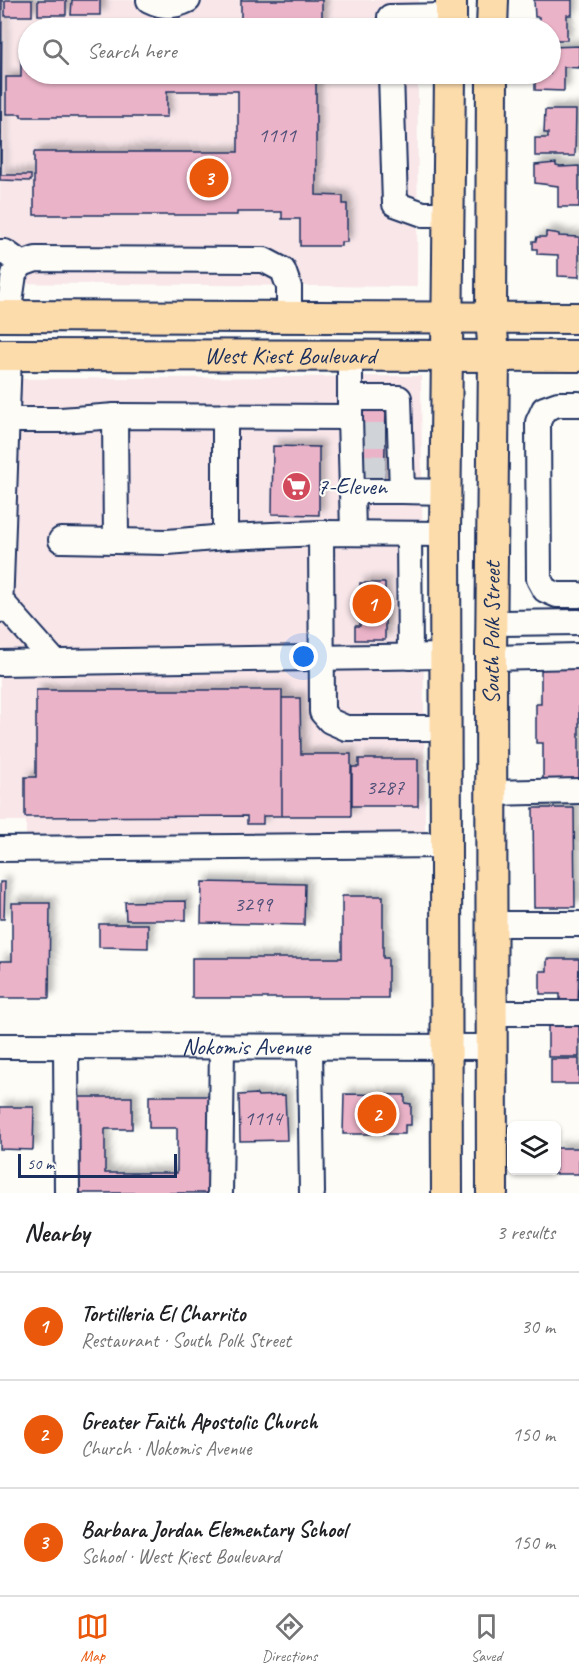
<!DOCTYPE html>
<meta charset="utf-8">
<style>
body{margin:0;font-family:Caveat,sans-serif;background:#f6f6f6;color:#202124}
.controls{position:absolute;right:18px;bottom:18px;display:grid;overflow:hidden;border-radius:9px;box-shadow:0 2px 4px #0004}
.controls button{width:54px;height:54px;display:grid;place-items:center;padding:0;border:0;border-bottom:2px solid #e0e0e0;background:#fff;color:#202124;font:30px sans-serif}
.scale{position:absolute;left:18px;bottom:15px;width:159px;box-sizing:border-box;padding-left:6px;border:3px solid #1b2f5e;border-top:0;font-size:16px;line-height:21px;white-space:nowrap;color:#1b2f5e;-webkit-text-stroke:4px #fdfcf7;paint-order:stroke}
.you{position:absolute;left:304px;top:657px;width:21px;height:21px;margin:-15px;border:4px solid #fff;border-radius:50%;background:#1a73e8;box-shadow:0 0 0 9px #1a73e833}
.badge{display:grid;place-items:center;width:39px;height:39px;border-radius:50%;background:#ea580c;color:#fff;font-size:20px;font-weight:700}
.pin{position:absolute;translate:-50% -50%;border:3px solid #fff;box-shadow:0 2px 6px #0006}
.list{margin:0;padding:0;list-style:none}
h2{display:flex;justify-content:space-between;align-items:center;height:78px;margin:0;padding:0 24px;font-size:26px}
h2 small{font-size:20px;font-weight:400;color:#757577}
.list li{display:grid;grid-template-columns:39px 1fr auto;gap:18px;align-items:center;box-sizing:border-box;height:108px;padding:0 24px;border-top:2px solid #e0e0e0}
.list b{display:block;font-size:22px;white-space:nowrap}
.list p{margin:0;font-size:20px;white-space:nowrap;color:#757577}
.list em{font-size:20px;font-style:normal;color:#757577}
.icon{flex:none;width:33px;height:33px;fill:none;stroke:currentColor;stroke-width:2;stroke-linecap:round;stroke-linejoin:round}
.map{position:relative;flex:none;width:579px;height:1193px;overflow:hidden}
.search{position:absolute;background:#fff;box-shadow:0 2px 4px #0004;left:18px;right:18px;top:18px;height:66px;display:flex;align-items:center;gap:15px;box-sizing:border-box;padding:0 21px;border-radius:33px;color:#757577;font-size:22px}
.sheet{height:402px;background:#fff}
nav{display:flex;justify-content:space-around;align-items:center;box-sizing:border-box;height:84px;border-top:2px solid #e0e0e0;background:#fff;font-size:16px;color:#757577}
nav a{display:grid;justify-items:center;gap:3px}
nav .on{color:#ea580c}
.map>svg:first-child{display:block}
.built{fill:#f8e6e9}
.building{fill:#ebb3c8;stroke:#1b2f5e;stroke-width:1.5;filter:url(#shadow)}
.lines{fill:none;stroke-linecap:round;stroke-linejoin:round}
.minor-tunnel{stroke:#d0d3d8;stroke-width:24;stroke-dasharray:24 12;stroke-linecap:butt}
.minor-casing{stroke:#1b2f5e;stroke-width:28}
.major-casing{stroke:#1b2f5e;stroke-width:34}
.minor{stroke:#fdfcf7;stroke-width:24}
.major{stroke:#fddcac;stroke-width:30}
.labels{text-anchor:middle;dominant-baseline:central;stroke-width:4.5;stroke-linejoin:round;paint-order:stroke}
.number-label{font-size:21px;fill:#4f5078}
.street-label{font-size:24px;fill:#1b2f5e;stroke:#fdfcf7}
.poi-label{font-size:24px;fill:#1b2f5e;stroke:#fdfcf7;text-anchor:start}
</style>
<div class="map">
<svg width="579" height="1193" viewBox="0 0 579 1193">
<defs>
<filter id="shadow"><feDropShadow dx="5.5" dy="-5.5" stdDeviation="3" flood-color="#0004"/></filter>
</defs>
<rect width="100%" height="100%" fill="#fdfcf7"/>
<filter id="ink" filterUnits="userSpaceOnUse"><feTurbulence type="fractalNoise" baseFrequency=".0167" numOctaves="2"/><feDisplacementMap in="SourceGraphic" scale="12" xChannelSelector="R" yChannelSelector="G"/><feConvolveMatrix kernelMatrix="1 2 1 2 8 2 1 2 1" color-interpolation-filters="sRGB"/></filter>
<g filter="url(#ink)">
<path class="built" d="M0 0H419V28H28V74H418L417 287 0 283Z
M421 376 425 832 26 835V821H0V379Z"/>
<path class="building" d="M0 0H2L1 175H31V181L0 180Z
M5 0H32V16H5Z
M38 0H66V15H38Z
M72 0H100V15H71Z
M241 0H322V28H241Z
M534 0H572V15H567V40H550V28H540L539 17H535Z
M579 46V68L564 67V91L535 90V74H550V47Z
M21 53H28V74H316V195L343 196V204H347V242H341V246H300V219H282V212H237V215H34V152H238V91H167V117H21V114H6V77H21Z
M545 110H576L575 156H535V138H548V133H544Z
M556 163V166L560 167 579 166V207H558V186L535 183V165Z
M546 232 555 233 559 234V236L579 237V277L558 276V255L537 254V249H533V241H536L537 237H546Z
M363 408 386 409 384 485H362Z
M273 446 319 447V515L272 514Z
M360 583H385V640H355V626H360Z
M541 658H579V788H543V743H536V704H541Z
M36 690H282V816H263V824H247V816L25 817V777H36Z
M282 698H300L301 754H351V816H282Z
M359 759H418V806H352V767H359Z
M533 808H574L575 907H534Z
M0 882H5L4 919H0Z
M202 882 305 884 304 925 201 923Z
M342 896H383V958H388V998H192V958H342Z
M186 901V920H126L125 902Z
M12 903H50L49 998H0V961H12Z
M99 924H148V948L99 947Z
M547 959H579L578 1008H560V994H540V971H547Z
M548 1026H579V1057H548Z
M551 1059H579V1084H551Z
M257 1094 258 1096 285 1095 287 1140 240 1141 239 1095Z
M344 1094 405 1095V1103L411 1104V1125H405V1134H343Z
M149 1096H213L211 1193H72L68 1097H132V1129H105V1173H177V1128H149Z
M0 1107H34L33 1150 0 1149Z
M556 1148H579V1174H554V1170H556Z"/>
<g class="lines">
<path class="minor-tunnel" d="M363 435H385
M363 467 385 468"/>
<defs>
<g id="minor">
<path d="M149 0C163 7 174 7 188 0"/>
<path d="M390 17 451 16"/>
<path d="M391 74 395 204 423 214H449"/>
<path d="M0 252H5L22 264"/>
<path d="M8 316 14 274 22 264 36 259 264 260 283 270 289 287V317"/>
<path d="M350 398H399L402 491 446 492"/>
<path d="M579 404H558L544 409 538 422 539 579 545 590 557 595H579"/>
<path d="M115 416 116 541"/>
<path d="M225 416V537L321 533 445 534"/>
<path d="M350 417 352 491H402"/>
<path d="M7 420H61L115 416 350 417V356"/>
<path d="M352 491 353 533"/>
<path d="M321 533 322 712 330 721 346 728H446"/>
<path d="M409 534 410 657"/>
<path d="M61 540 168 542 225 537"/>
<path d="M1 601 54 661"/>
<path d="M0 610 9 355"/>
<path d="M492 623 579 622"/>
<path d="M491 658 579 656"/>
<path d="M0 663 445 656"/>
<path d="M491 793 579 791"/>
<path d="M0 849 446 845"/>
<path d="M492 924H579"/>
<path d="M492 1013H579"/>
<path id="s1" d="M0 1046 492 1047"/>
<path d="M66 1047 67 1193"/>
<path d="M310 1047 312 1193"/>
<path d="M220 1193 222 1047"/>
</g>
<g id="major">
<path d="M451 28V0"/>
<path d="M492 28 493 0"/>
<path d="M0 316 579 318"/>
<path id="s2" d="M0 355 579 356"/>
<path d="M447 1193 445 534 450 74"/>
<path id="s3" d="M492 1193 491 658 494 356 491 317 492 74"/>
</g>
</defs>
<use href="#minor" class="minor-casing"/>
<use href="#major" class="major-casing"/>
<use href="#minor" class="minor"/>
<use href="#major" class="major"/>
</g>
</g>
<defs>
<symbol id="supermarket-disc" viewBox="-11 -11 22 22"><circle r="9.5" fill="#d1495b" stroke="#fdfcf7"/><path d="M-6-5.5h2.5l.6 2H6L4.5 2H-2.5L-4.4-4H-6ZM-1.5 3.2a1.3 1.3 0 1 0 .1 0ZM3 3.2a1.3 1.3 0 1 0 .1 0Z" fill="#fff"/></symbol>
</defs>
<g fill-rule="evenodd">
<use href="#supermarket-disc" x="280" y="470" width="33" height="33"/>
</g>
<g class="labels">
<g class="number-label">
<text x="277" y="135">1111</text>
<text x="385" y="787">3287</text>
<text x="253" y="904">3299</text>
<text x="263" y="1118">1114</text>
</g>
<g class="street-label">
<text stroke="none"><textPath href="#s2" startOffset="290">West Kiest Boulevard</textPath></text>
<text stroke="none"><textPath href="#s3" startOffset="560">South Polk Street</textPath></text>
<text stroke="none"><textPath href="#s1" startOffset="246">Nokomis Avenue</textPath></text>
</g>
<g class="poi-label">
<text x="317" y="486">7-Eleven</text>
</g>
</g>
</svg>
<div class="controls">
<button><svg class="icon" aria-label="layers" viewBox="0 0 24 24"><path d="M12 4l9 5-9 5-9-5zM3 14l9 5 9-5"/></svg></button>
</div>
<div class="scale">50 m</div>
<div class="you"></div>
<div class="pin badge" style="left:372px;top:604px">1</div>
<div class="pin badge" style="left:377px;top:1114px">2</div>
<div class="pin badge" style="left:209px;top:178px">3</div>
<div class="search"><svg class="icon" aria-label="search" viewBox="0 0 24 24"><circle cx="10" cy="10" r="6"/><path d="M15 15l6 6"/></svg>Search here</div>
</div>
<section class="sheet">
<h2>Nearby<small>3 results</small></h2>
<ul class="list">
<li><span class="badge">1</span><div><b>Tortilleria El Charrito</b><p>Restaurant · South Polk Street</p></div><em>30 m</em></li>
<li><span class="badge">2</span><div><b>Greater Faith Apostolic Church</b><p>Church · Nokomis Avenue</p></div><em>150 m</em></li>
<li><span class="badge">3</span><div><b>Barbara Jordan Elementary School</b><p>School · West Kiest Boulevard</p></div><em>150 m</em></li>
</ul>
</section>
<nav>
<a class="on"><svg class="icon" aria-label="map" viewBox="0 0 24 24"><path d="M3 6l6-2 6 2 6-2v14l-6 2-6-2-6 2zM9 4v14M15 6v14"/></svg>Map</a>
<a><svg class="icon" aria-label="directions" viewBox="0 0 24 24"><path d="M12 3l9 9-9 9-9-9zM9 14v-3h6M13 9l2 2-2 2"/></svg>Directions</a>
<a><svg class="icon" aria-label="saved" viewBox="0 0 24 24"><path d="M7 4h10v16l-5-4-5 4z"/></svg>Saved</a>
</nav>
